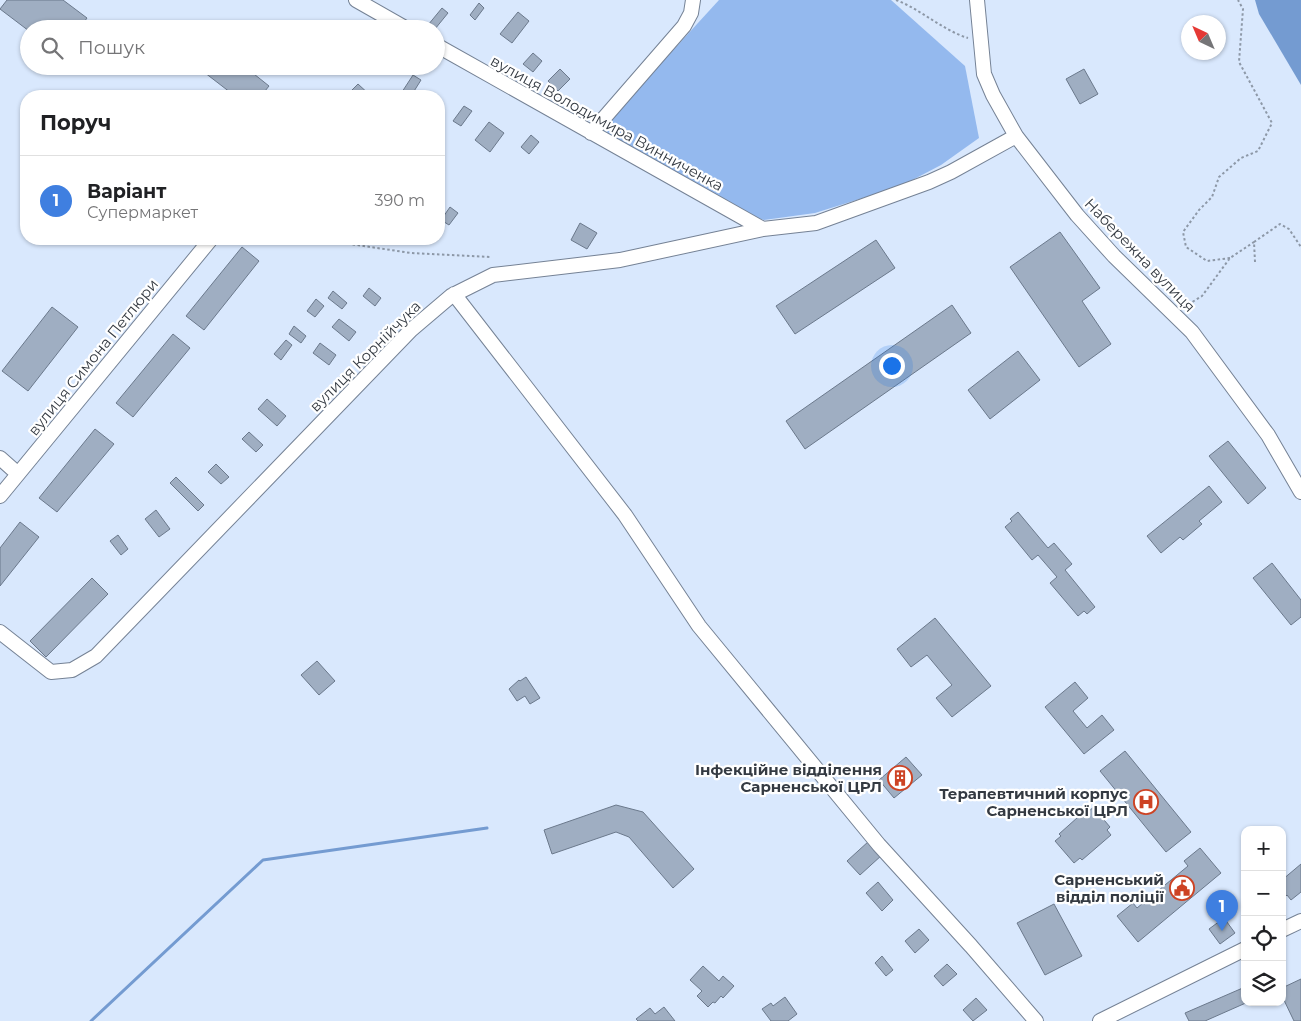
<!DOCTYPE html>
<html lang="uk">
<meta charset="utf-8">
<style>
body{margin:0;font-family:Montserrat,sans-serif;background:#f2f2f2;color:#202124}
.controls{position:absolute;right:15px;bottom:15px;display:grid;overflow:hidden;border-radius:10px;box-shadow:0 1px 4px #0004}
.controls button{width:45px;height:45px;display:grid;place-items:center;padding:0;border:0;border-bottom:1px solid #e0e0e0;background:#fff;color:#202124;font:25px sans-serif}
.compass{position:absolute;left:1181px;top:15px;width:45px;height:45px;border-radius:50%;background:#fff;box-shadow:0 1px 4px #0004;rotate:316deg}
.you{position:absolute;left:891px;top:365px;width:18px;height:18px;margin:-12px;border:4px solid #fff;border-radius:50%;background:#1a73e8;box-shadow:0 0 0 8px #1a73e833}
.badge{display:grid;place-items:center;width:32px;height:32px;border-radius:50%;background:#0f766e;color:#fff;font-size:16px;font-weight:700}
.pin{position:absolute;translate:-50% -41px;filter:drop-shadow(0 1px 2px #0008)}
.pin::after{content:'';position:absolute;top:26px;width:18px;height:15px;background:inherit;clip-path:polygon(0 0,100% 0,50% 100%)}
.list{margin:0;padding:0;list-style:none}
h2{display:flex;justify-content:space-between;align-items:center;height:65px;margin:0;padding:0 20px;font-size:21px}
h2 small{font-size:16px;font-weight:400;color:#757577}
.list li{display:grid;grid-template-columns:32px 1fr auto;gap:15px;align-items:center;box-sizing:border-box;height:90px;padding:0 20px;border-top:1px solid #e0e0e0}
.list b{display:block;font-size:19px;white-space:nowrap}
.list p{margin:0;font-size:16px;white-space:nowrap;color:#757577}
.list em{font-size:16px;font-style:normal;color:#757577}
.icon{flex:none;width:28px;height:28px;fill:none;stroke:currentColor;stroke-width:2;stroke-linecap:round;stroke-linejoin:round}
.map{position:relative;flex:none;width:1301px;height:1021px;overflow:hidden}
.search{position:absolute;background:#fff;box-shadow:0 1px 4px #0004;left:20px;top:20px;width:425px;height:55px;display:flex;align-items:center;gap:12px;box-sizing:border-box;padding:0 18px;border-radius:28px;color:#757577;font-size:19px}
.panel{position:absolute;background:#fff;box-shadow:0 1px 4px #0004;left:20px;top:90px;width:425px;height:155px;border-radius:20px}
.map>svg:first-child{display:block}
.green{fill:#94b9ee}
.water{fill:#749bd1}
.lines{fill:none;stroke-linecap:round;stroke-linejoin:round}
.stream{stroke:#749bd1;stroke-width:3}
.building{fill:#9faec2;stroke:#6b798c}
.street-casing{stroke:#758295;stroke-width:16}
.path{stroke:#8d98a7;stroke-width:2;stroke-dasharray:2.5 2.5;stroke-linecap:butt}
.street{stroke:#fff;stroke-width:14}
.labels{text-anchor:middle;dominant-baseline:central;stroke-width:4.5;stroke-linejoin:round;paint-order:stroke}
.street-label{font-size:15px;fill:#343a42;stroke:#fff}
.poi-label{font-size:15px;font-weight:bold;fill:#343a42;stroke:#fff;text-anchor:end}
</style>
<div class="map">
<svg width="1301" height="1021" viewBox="0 0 1301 1021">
<rect width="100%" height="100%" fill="#d9e8fd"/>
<path class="green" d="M719 0H891L965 66 979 138 941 165 901 186 815 213 764 220 748 215 600 130Z"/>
<path class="water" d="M1255 0H1301V85L1259 14Z"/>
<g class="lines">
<path class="stream" d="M91 1021 263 860 487 828"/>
</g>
<path class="building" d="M7 0H63L87 18 79 29H29V31L0 9Z
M479 3 484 8 475 20 470 15Z
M442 8 448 13 435 29H433L428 25Z
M518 12 529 21 512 43 500 34Z
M533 53 542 61 533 72 523 64Z
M196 66H244L269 86 261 96H235Z
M560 69 570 79 558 91 548 81Z
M1084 69 1098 94 1080 104 1066 79Z
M413 75 421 80 411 96H409L402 92Z
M358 84 371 96H355L350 92Z
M464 106 472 111 461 126 453 121Z
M489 122 504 133 490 152 475 140Z
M531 135 539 142 529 154 521 147Z
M450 207 458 213 449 225 441 220Z
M580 223 597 233 587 249 571 240Z
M1060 232 1100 288 1082 301 1111 344 1079 367 1010 267Z
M876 240 895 268 795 334 776 306Z
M242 247 259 261 204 330 186 316Z
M369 288 381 298 375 306 363 296Z
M333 291 347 303 342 309 328 298Z
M316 299 324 306 315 317 307 311Z
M952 305 971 333 805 449 786 421Z
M52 307 78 327 28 391 2 371Z
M339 319 356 332 349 341 332 327Z
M294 326 306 336 301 343 289 334Z
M173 334 190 348 133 417 116 403Z
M286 340 292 345 281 360 274 354Z
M320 343 336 355 329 365 313 353Z
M1018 351 1040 380 990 419 968 390Z
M267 399 286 416 277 426 258 409Z
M95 429 114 444 57 512 39 498Z
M249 432 263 445 256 452 242 439Z
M1228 441 1266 488 1248 504 1209 456Z
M216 464 229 477 221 484 208 472Z
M176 477 204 505 198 511 170 483Z
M1209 486 1222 502 1199 521 1202 524 1183 540 1180 537 1161 553 1147 536Z
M156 510 170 529 159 537 145 519Z
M1018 512 1048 548 1054 543 1072 564 1065 570 1095 607 1087 614 1084 611 1078 616 1050 583 1057 577 1038 555 1032 560 1005 527 1012 521 1010 519Z
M20 522 39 537 0 586V548Z
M118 535 128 549 121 555 110 541Z
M1272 563 1301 600V617L1291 625 1253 578Z
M92 578 108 594 46 657 30 641Z
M935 618 991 686 952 717 936 698 952 685 927 655 911 667 897 649Z
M317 661 335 681 319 695 301 675Z
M526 677 540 698 530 704 525 696 517 701 509 689 519 680 520 681Z
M1075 682 1088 698 1073 711 1087 728 1102 715 1114 730 1084 754 1045 707Z
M1125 751 1191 832 1166 852 1100 771Z
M906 757 922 775 894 798 879 780Z
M616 805 643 812 694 869 673 888 629 837 616 832 552 854 544 830Z
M1095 806 1100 813 1099 814 1110 827 1107 830 1111 835 1082 860 1080 858 1074 863 1055 841 1061 836 1059 834 1087 809 1089 811Z
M869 841 882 855 860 875 847 861Z
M1200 848 1221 873 1138 942 1117 916 1133 903 1137 908 1188 866 1184 861Z
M1301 864V892L1291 900 1287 895 1282 900V880Z
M878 882 893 900 882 911 866 893Z
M1054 904 1082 956 1045 975 1017 923Z
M1224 918 1235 933 1220 944 1209 929Z
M919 929 929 940 915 953 905 941Z
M882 956 893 970 886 976 875 963Z
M947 964 957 974 943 986 934 976Z
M703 966 719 981 723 976 734 986 723 998 721 996 715 1003 713 1002 708 1007 697 996 702 991 690 980Z
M1301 979V1021H1294L1282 996V988Z
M1245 987V1002H1248L1205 1021H1189L1185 1013Z
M785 997 797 1014 788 1021H771L762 1009 771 1003 773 1006Z
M976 998 987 1010 973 1021 963 1010Z
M664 1007 675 1021H638L636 1019 650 1008 655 1014Z"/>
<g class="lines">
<defs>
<path id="street" d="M356 0 407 29
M977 0 984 74 993 95 1016 136 1077 215 1114 256 1192 332 1268 435 1301 492
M436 45 763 229
M591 133 684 26 691 13 693 0
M454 294 625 515 699 626 879 845 971 946 1036 1021
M0 458 18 474
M0 496 211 239
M0 632 51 672 72 670 96 656 411 330 451 296 493 275 620 260 763 229 816 223 929 182 951 172 1016 136
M1282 930 1301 921
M1100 1021 1245 949"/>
</defs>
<use href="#street" class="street-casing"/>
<path class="path" d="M896 0C922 10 942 30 968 38
M263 239H316L411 253 490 257
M1230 258 1207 261 1186 247 1183 232 1199 210 1212 197 1219 177 1241 158 1258 151 1272 123 1239 62 1243 9 1238 0
M1255 262 1254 242 1280 224 1289 229 1301 247
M1184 307 1202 296 1230 258 1254 242"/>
<use href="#street" class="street"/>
</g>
<defs>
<symbol id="building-ring" viewBox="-11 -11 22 22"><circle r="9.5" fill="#fff" stroke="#cd4324" stroke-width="1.5"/><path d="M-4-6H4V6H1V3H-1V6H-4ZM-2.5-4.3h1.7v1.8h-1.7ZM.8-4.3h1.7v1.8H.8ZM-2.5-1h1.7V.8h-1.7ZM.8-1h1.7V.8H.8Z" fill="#cd4324"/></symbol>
<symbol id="hospital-ring" viewBox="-11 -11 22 22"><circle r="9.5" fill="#fff" stroke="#cd4324" stroke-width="1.5"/><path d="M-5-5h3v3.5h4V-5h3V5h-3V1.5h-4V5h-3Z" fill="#cd4324"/></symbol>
<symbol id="civic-ring" viewBox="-11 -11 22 22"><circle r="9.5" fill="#fff" stroke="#cd4324" stroke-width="1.5"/><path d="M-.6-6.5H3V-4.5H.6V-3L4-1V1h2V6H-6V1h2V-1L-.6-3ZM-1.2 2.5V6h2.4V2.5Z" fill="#cd4324"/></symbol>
</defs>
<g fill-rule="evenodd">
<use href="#building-ring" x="886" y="764" width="28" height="28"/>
<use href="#hospital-ring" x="1132" y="788" width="28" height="28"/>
<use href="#civic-ring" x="1168" y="874" width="28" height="28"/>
</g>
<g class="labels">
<g class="street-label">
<text transform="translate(607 123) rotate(29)">вулиця Володимира Винниченка</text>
<text transform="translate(1140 255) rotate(46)">Набережна вулиця</text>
<text transform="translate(365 356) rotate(-45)">вулиця Корнійчука</text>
<text transform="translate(93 357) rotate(-51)">вулиця Симона Петлюри</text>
</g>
<g class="poi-label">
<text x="882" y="769">Інфекційне відділення<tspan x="882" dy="17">Сарненської ЦРЛ</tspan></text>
<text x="1128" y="793">Терапевтичний корпус<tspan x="1128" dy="17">Сарненської ЦРЛ</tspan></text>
<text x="1164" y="879">Сарненський<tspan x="1164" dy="17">відділ поліції</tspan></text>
</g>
</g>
</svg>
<div class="controls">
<button>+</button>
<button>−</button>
<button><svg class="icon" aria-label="locate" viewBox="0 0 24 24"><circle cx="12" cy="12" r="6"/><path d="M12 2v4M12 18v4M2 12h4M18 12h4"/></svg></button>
<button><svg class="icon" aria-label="layers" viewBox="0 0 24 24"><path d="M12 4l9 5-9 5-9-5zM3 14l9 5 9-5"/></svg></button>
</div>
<svg class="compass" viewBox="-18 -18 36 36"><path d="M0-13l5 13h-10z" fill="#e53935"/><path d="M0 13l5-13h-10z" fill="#757577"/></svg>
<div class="you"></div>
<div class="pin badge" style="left:1222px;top:931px;background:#3f7fe0">1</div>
<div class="search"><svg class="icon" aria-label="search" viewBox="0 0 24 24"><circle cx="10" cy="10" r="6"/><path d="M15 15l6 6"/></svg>Пошук</div>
<section class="panel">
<h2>Поруч<small></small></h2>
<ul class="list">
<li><span class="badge" style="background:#3f7fe0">1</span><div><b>Варіант</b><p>Супермаркет</p></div><em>390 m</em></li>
</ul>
</section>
</div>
